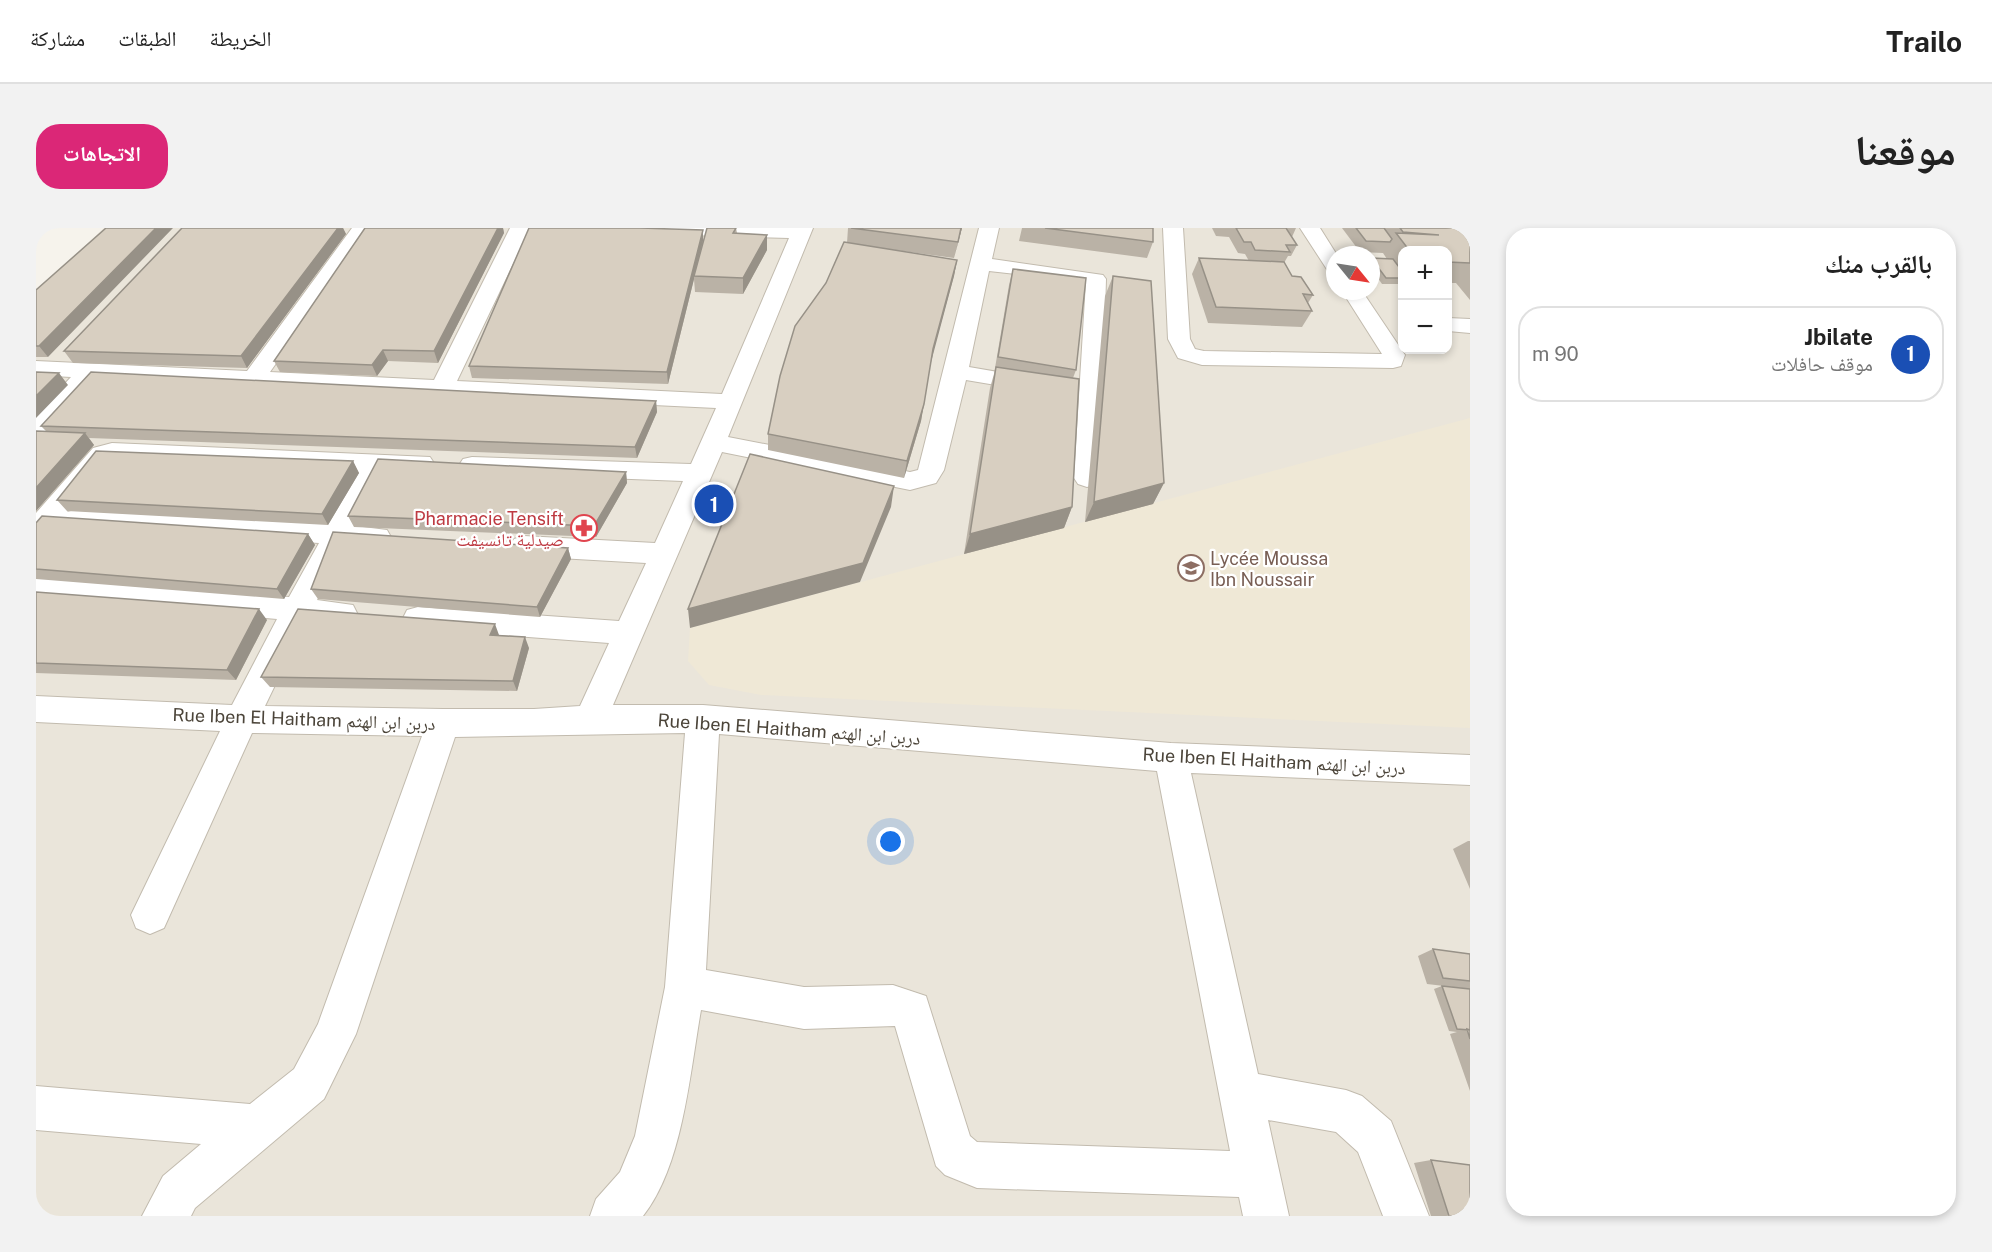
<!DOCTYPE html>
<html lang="ar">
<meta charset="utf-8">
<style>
body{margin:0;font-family:"Public Sans","Noto Naskh Arabic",sans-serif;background:#f2f2f2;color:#222;direction:rtl}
.controls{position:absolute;right:18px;top:18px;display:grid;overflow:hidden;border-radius:12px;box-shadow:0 3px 9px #0003}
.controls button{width:54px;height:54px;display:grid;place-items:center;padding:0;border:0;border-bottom:2px solid #e0e0e0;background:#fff;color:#222;font:30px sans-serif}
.compass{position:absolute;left:1290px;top:18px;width:54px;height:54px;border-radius:50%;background:#fff;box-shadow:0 3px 9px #0003;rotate:120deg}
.you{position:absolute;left:855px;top:614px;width:21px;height:21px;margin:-15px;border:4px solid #fff;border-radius:50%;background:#1a73e8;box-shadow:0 0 0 9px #1a73e833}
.badge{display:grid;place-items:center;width:39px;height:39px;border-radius:50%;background:#db2777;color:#fff;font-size:20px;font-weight:700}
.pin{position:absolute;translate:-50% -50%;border:3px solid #fff;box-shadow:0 2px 6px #0006}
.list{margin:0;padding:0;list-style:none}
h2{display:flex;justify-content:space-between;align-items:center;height:78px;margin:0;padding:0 24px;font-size:26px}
h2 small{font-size:20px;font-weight:400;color:#767676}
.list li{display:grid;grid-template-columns:39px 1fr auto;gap:18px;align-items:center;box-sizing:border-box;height:96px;margin:0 12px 12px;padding:0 12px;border:2px solid #e0e0e0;border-radius:24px}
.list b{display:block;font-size:22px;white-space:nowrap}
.list p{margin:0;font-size:20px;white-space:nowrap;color:#767676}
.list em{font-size:20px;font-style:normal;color:#767676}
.map{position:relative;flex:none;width:1434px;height:988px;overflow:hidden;direction:ltr;border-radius:24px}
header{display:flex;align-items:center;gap:36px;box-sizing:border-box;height:84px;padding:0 30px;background:#fff;border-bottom:2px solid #e0e0e0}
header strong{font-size:28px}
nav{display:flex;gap:33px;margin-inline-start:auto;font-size:21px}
.intro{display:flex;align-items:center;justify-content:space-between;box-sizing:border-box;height:144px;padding:0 36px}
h1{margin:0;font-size:42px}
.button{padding:15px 27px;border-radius:24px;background:#db2777;color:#fff;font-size:21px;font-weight:700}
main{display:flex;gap:36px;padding:0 36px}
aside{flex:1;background:#fff;border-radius:24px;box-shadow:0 3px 9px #0003}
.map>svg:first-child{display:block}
.residential{fill:#eae5da;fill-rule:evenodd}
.education{fill:#efe8d6}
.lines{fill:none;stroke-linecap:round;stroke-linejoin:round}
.minor-casing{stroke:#c2bbae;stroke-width:2}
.minor{fill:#fff;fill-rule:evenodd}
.wall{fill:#bab2a6}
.shaded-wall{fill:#979187}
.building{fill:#d8cfc1;stroke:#979187;stroke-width:1.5}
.labels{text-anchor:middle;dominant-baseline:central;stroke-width:4.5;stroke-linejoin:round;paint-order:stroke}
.health-label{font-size:18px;fill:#be3a42;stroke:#fff;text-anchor:end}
.education-label{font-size:18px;fill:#785e54;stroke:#fff;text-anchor:start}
.street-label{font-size:18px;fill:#4b4439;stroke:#fff}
</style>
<header>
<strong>Trailo</strong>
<nav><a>الخريطة</a><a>الطبقات</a><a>مشاركة</a></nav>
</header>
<div class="intro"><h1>موقعنا</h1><a class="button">الاتجاهات</a></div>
<main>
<aside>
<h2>بالقرب منك<small></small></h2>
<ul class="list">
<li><span class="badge" style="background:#1a4fb4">1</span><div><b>Jbilate</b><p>موقف حافلات</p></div><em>90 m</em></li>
</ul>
</aside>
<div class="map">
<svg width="1434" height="988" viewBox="0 0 1434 988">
<rect width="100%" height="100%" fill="#f6f3ec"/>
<path class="residential" d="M68 0H1434V988H0V64ZM1366 22H1412V122H1366ZM1299 27H1335V63H1299Z"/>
<path class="education" d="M1434 190V500L725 467 673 457 652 433 654 400Z"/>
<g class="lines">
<defs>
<path id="minor" d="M316 0H336L234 144 398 152 474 0H494L421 153 686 166 753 10 615 6 605 0H777L692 209 874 244 882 242 943 0H963L956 31 1067 47 1070 51 1064 250 1060 256 1051 259 1042 256 1038 250 1050 54 953 43 933 139 1009 152 1013 157 1009 162 1001 164 930 152 908 242 900 255 874 262 686 224 577 477H667L1135 515 1434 527V557L1155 545 1222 846 1310 862 1326 868 1355 893 1393 988H1347L1322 924 1300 904 1232 892 1253 988H1207L1203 969 941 960 909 947 900 938 859 798 768 801 665 782C654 844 647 938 607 988H554L560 971 584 944 599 908 629 759 649 505 419 509 320 806 288 871 159 980 155 988H106L127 948 165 916 0 902V858L214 876 258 841 282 796 386 508 216 505 128 700 114 706 100 700 95 687 184 503 0 494V468L196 477 241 391 0 370V348L253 369 283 315 39 300 29 298 25 291 10 310 0 313V285L57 220 76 215 394 229 398 235 394 241 385 243 345 242 319 298 351 302 355 309 351 316 341 319 310 317 281 372 317 377 321 385 317 393 306 396 270 393 229 478 407 481H498L544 478 573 415 382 401 371 398 367 390 371 382 382 379 583 393 610 335 488 328 478 325 474 318 478 311 488 308 619 315 647 253 436 245 427 243 423 237 427 231 436 229 655 236 680 180 60 150 9 207 0 210V187L35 149 0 147V133L211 143ZM77 231 319 241 292 296 39 282 31 284ZM683 506 1121 543 1194 923 941 914 934 908 890 768 857 757 768 759 670 742Z
M1127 0H1147L1154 111 1159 121 1168 123 1346 126 1306 63H1326L1369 127 1365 138 1357 140 1166 137 1142 130 1132 111Z
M1264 0H1284L1301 27H1299V45L1292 43Z
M1412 90 1434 91V105L1412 103Z"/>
</defs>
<use href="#minor" class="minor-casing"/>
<use href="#minor" class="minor"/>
</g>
<path class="wall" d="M146 0H307L310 6 211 140 37 135 28 123Z
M329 0H467L468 5 402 135 352 133 341 148 244 144 238 133Z
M700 0 701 5 731 7V22L707 66 659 64 658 51 632 156 436 150 433 138 667 13Z
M812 0H926L918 30 837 19 921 32 918 48 895 131 885 193 868 250 732 222V206L790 55 811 15Z
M986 0H1117V14L1111 30 983 13Z
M1176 0H1260L1256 9 1261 17 1255 28H1252L1248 35 1256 48 1277 67 1272 75 1276 83 1266 99 1172 95 1156 46 1163 30 1213 33 1209 26 1202 25 1193 9 1180 8Z
M1306 0H1434V72L1420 55H1412V22H1366V56H1346L1335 40V30L1351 31 1347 25 1324 24Z
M977 41 1040 142 1037 150 1036 279 1028 300 928 326 954 160 958 146 973 57Z
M1077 48 1128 255 1117 276 1049 294 1069 68Z
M0 62 12 129H0Z
M620 173 621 184 601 230 53 210 58 217 0 283V203H10L5 198Z
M317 233 323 245 292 297 31 283 21 272Z
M590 244 591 255 560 309 318 299 312 288Z
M0 295 272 306 279 317 248 371 0 351Z
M532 320 535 331 504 389 282 371 275 361Z
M0 364 231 392 200 452 0 445Z
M463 407 493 420 481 463 234 459 225 449Z
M1432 613H1434V661L1417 621Z
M1397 721 1434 726V761L1391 756 1382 728Z
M1406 758 1434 761V863L1414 806 1421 804 1413 803 1398 761Z
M1395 932 1434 988H1395L1378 935Z"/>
<path class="shaded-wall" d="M120 0H137L12 129 3 118Z
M302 0H307L310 6 211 140 205 128Z
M462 0H467L468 5 402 135 398 123Z
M925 0H926L918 30 922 14Z
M667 2V13L658 48V51L632 156 631 144Z
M731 7V22L707 66V50Z
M921 32 918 48 894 138 897 121Z
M347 122 352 133 341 148 336 137Z
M23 145 32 157 0 190V168Z
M620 173 621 184 601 230 599 219Z
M888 176 885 193 868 250 871 233Z
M49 205 58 217 0 283V260Z
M317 233 323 245 292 297 286 286Z
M590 244 591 255 560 309 558 298Z
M1128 255 1117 276 1049 294 1058 274Z
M858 258 855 279 824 354 654 400 652 381Z
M1036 279 1028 300 928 326 934 306Z
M272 306 279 317 248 371 241 361Z
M532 320 535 331 504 389 501 379Z
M223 381 231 392 200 452 191 442Z
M459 396 463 407 459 417 454 407Z
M489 409 493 420 481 463 477 453Z"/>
<path class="building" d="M70 0H120L3 118H0V62Z
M146 0H302L205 128 28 123Z
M329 0H462L398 123 347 122 336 137 238 133Z
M493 0H604L667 2 631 144 433 138Z
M671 0H700L697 5 731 7 707 50 658 48Z
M815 0H925L922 14Z
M1009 0H1117V14Z
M1200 0H1250L1261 17H1250L1254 24 1219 22 1215 14H1208Z
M1320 0H1348L1356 11 1354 14 1330 13Z
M1364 0H1434V35L1412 34V22H1373L1360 5 1403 7 1367 4Z
M808 14 921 32 897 121 888 176 871 233 732 206 744 148 759 98 790 55Z
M1163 30 1248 34 1256 48 1265 49 1277 67 1267 66 1276 83 1180 79Z
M1335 30 1357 31 1366 43V50H1350Z
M977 41 1050 50 1040 142 962 129Z
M1077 48 1115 53 1128 255 1058 274Z
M960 139 1043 151 1036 279 934 306Z
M0 144 23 145 0 168Z
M55 144 620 173 599 219 5 198Z
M0 203 49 205 0 260Z
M60 223 317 233 286 286 21 272Z
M714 226 858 258 827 335 652 381Z
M342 231 590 244 558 298 312 288Z
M6 288 272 306 241 361 0 341V295Z
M297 304 532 320 501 379 275 361Z
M0 364 223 381 191 442 0 435Z
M262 381 459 396 454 407 489 409 477 453 225 449Z
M1397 721 1434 726V753L1407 750Z
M1406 758 1434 761V802L1421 801Z
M1431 801 1434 802V811Z
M1395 932 1434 937V988H1413Z"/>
<defs>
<symbol id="pharmacy-ring" viewBox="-11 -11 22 22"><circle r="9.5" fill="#fff" stroke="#e0444e" stroke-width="1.5"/><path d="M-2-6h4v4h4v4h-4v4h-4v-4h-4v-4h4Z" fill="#e0444e"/></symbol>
<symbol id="school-ring" viewBox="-11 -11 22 22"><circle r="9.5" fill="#fff" stroke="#8d6e63" stroke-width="1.5"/><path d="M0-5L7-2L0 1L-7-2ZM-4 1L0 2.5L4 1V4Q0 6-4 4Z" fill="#8d6e63"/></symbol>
</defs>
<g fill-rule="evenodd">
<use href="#pharmacy-ring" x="533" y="285" width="30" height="30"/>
<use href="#school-ring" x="1140" y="325" width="30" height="30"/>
</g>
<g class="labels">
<g class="health-label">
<text x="528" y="290">Pharmacie Tensift<tspan x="528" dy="21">صيدلية تانسيفت</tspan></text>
</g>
<g class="education-label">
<text x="1174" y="330">Lycée Moussa<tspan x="1174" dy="21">Ibn Noussair</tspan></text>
</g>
<g class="street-label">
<text transform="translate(268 491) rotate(2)">Rue Iben El Haitham دربن ابن الهثم</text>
<text transform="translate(753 501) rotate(4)">Rue Iben El Haitham دربن ابن الهثم</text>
<text transform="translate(1238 533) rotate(3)">Rue Iben El Haitham دربن ابن الهثم</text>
</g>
</g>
</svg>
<div class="controls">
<button>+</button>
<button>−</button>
</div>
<svg class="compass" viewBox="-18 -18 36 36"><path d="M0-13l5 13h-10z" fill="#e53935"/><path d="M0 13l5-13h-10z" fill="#767676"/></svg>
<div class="you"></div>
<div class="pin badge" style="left:678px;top:276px;background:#1a4fb4">1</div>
</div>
</main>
